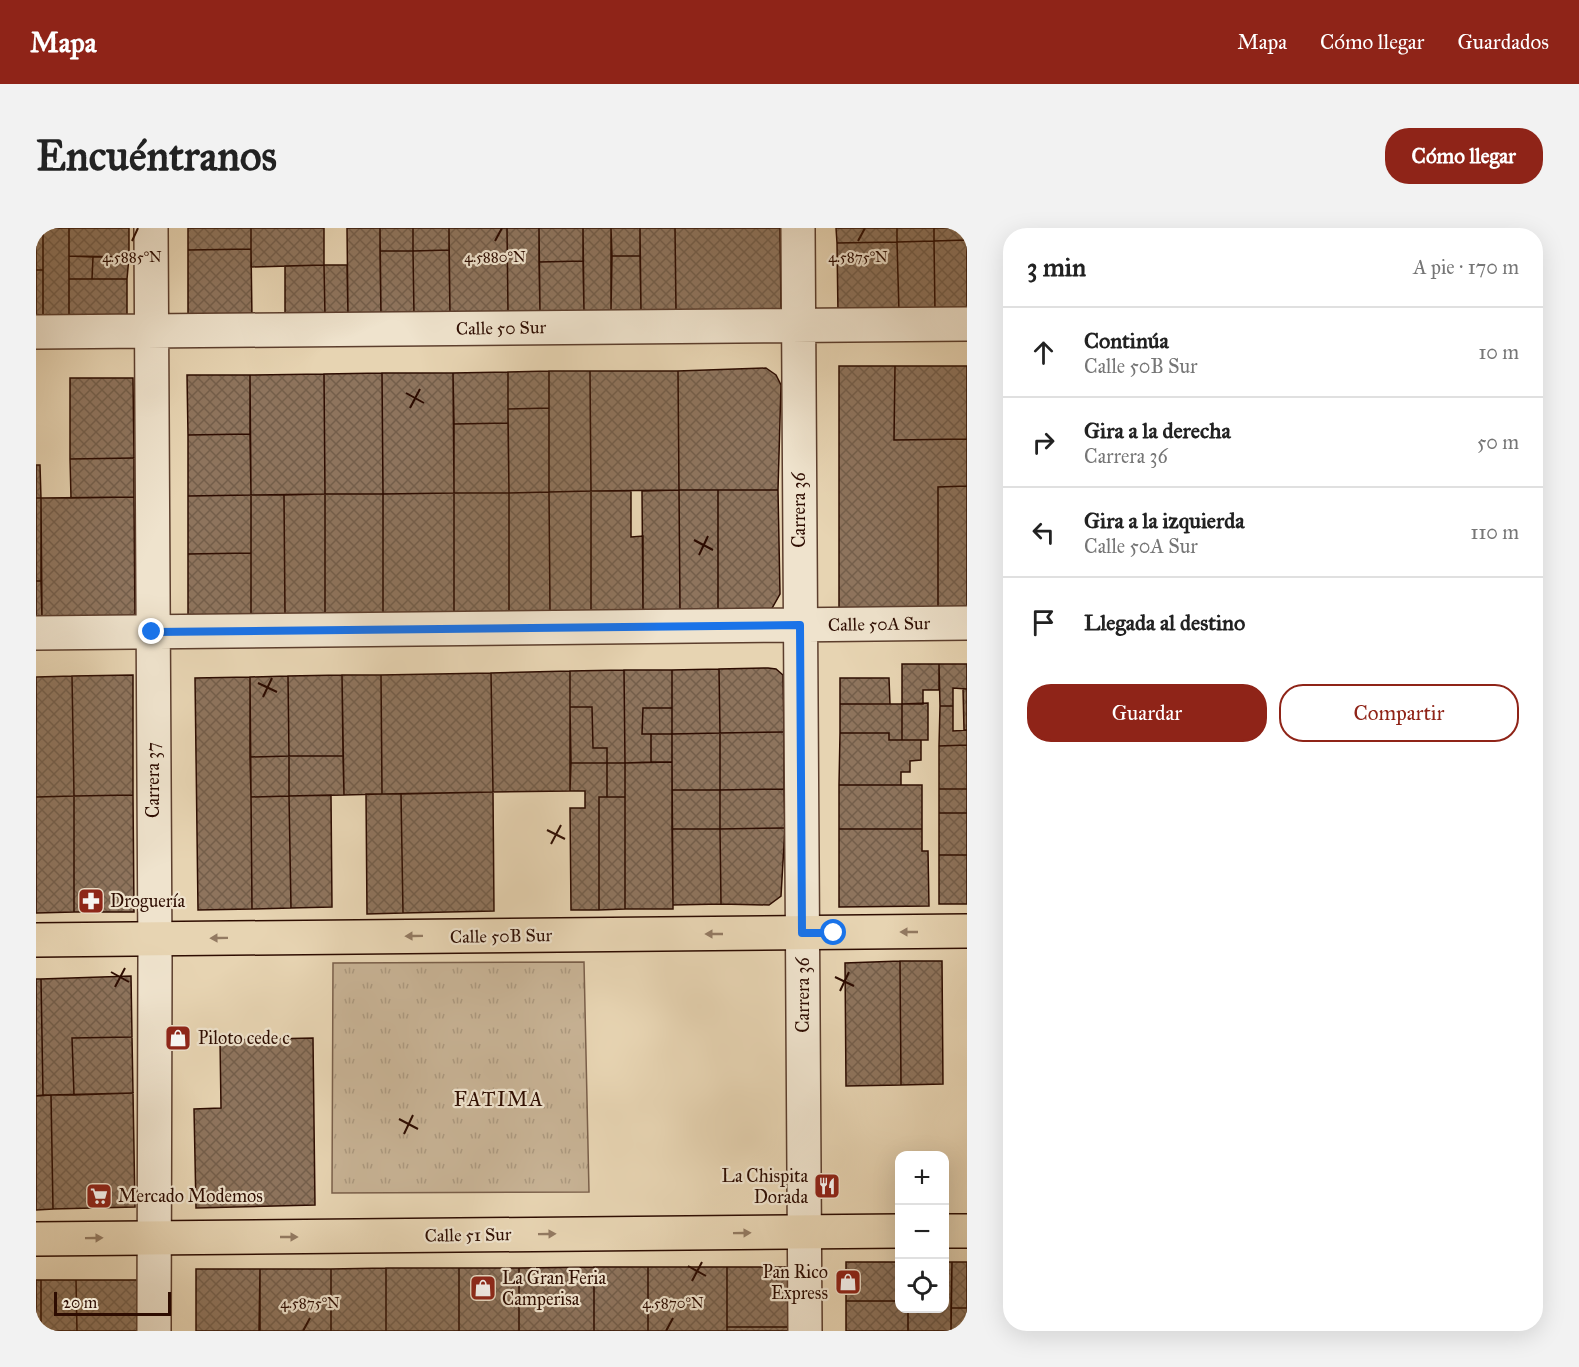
<!DOCTYPE html>
<html lang="es">
<meta charset="utf-8">
<style>
body{margin:0;font-family:"IM FELL Great Primer",serif;background:#f2f2f2;color:#222}
.controls{position:absolute;right:18px;bottom:18px;display:grid;overflow:hidden;border-radius:12px;box-shadow:0 6px 24px #0002}
.controls button{width:54px;height:54px;display:grid;place-items:center;padding:0;border:0;border-bottom:2px solid #e0e0e0;background:#fff;color:#222;font:30px sans-serif}
.scale{position:absolute;left:18px;bottom:15px;width:117px;box-sizing:border-box;padding-left:6px;border:3px solid #2d0c01;border-top:0;font-size:16px;line-height:21px;white-space:nowrap;color:#2d0c01;-webkit-text-stroke:4px #efe3cd;paint-order:stroke}
.stop{position:absolute;width:18px;height:18px;margin:-14px;border:4px solid #1a73e8;border-radius:50%;background:#fff}
.stop.end{background:#1a73e8;border-color:#fff;box-shadow:0 2px 6px #0008}
.list{margin:0;padding:0;list-style:none}
h2{display:flex;justify-content:space-between;align-items:center;height:78px;margin:0;padding:0 24px;font-size:26px}
h2 small{font-size:20px;font-weight:400;color:#767676}
.list li{display:grid;grid-template-columns:39px 1fr auto;gap:18px;align-items:center;box-sizing:border-box;height:90px;padding:0 24px;border-top:2px solid #e0e0e0}
.list b{display:block;font-size:22px;white-space:nowrap}
.list p{margin:0;font-size:20px;white-space:nowrap;color:#767676}
.list em{font-size:20px;font-style:normal;color:#767676}
.actions{display:flex;gap:12px;padding:18px 24px}
.actions a{flex:1;padding:14px 0;border:2px solid #8f2418;border-radius:24px;text-align:center;font-size:21px;color:#8f2418}
.actions .main{background:#8f2418;color:#fff}
.icon{flex:none;width:33px;height:33px;fill:none;stroke:currentColor;stroke-width:2;stroke-linecap:round;stroke-linejoin:round}
.map{position:relative;flex:none;width:931px;height:1103px;overflow:hidden;border-radius:24px}
header{display:flex;align-items:center;gap:36px;box-sizing:border-box;height:84px;padding:0 30px;background:#8f2418;color:#fff}
header strong{font-size:28px}
nav{display:flex;gap:33px;margin-inline-start:auto;font-size:21px}
.intro{display:flex;align-items:center;justify-content:space-between;box-sizing:border-box;height:144px;padding:0 36px}
h1{margin:0;font-size:42px}
.button{padding:15px 27px;border-radius:24px;background:#8f2418;color:#fff;font-size:21px;font-weight:700}
main{display:flex;gap:36px;padding:0 36px}
aside{flex:1;background:#fff;border-radius:24px;box-shadow:0 6px 24px #0002}
.map>svg:first-child{display:block}
.park{fill:url(#park-tufts);stroke:#7a5f4a;stroke-width:1.5}
.building{fill:url(#building-cross-hatch);stroke:#2d0c01;stroke-width:1.5}
.lines{fill:none;stroke-linecap:round;stroke-linejoin:round}
.minor-casing{stroke:#5c3e2d;stroke-width:36}
.major-casing{stroke:#2d0c01;stroke-width:36}
.minor{stroke:#efe3cd;stroke-width:33}
.major{stroke:#e7d4b2;stroke-width:33}
.oneway{fill:#937a62}
.route{stroke:#1a73e8;stroke-width:8}
.ticks{fill:none;stroke:#2d0c01;stroke-width:2}
.labels{text-anchor:middle;dominant-baseline:central;stroke-width:4.5;stroke-linejoin:round;paint-order:stroke}
.street-label{font-size:18px;fill:#2d0c01;stroke:#efe3cd}
.poi-label{font-size:18px;fill:#2d0c01;stroke:#efe3cd;text-anchor:start}
.neighbourhood-label{font-size:20px;letter-spacing:1.5px;fill:#2d0c01;stroke:#efe3cd}
.ticks-label{font-size:15px;text-anchor:middle;fill:#2d0c01;stroke:#efe3cd;stroke-width:4.5;stroke-linejoin:round;paint-order:stroke}
</style>
<header>
<strong>Mapa</strong>
<nav><a>Mapa</a><a>Cómo llegar</a><a>Guardados</a></nav>
</header>
<div class="intro"><h1>Encuéntranos</h1><a class="button">Cómo llegar</a></div>
<main>
<div class="map">
<svg width="931" height="1103" viewBox="0 0 931 1103">
<defs>
<pattern id="park-tufts" width="24" height="20" patternUnits="userSpaceOnUse" patternTransform="scale(1.5)"><rect width="24" height="20" fill="#c7b294"/><path d="M3 7l-1-3M5 7V3M7 7l1-3M15 17l-1-3M17 17v-4M19 17l1-3" fill="none" stroke="#ab987e"/></pattern>
<pattern id="building-cross-hatch" width="8" height="8" patternUnits="userSpaceOnUse" patternTransform="scale(1.5)"><rect width="8" height="8" fill="#8e745d"/><path d="M0 0l8 8M0 8l8-8" fill="none" stroke="#745e4a"/></pattern>
</defs>
<rect width="100%" height="100%" fill="#e7d4b2"/>
<filter id="stains"><feTurbulence type="fractalNoise" baseFrequency=".00333" numOctaves="4"/><feColorMatrix values="0 0 0 0 .2 0 0 0 0 .09 0 0 0 0 .02 0 0 0 .5 -.17"/></filter>
<radialGradient id="worn" r=".72"><stop offset=".6" stop-color="#630" stop-opacity="0"/><stop offset="1" stop-color="#630" stop-opacity=".3"/></radialGradient>
<path class="park" d="M548 734 553 964 296 965 297 735Z"/>
<path class="building" d="M0 0H7V42H0Z
M7 0H33V94H7Z
M33 0H93V29L33 28Z
M152 0H215V21L152 22Z
M215 0H288V37L215 39Z
M311 0H344L345 87 312 88Z
M344 0H377V23H344Z
M377 0H413V22L377 23Z
M413 0H471L472 85 414 87Z
M471 0H503L504 85H472Z
M503 0H547V33L503 34Z
M547 0H575V84L548 85Z
M575 0H604V28H576Z
M604 0H639L640 84H605Z
M639 0H744L745 82 640 84Z
M800 0H861V14L801 15Z
M861 0H898V13L861 14Z
M898 0H931V12L898 13Z
M931 12V83L899 84 898 13Z
M898 13 899 84H863L861 14Z
M861 14 863 84 802 86 801 15Z
M215 21 216 91 152 92V22Z
M413 22 414 87H378L377 23Z
M344 23H377L378 87H345Z
M33 28 57 29 56 51H33Z
M576 28H604L605 84H575Z
M57 29H93L91 51H56Z
M547 33 548 85H504L503 34Z
M288 37H311L312 88H289Z
M288 37 289 88H249V38Z
M0 42H7V94H0Z
M33 51H91V94H33Z
M803 138H859L858 212 931 211V258L902 259V381L803 382Z
M859 138H931V211L858 212Z
M730 140 740 147 745 157 742 262H643L642 143Z
M513 143V180L472 181V144Z
M513 143H554L555 263 513 264Z
M554 143H642L643 262 555 263Z
M472 144V195L418 196 417 145Z
M346 145 347 266H289L288 146Z
M346 145H417L418 265 347 266Z
M288 146 289 266 215 267 214 147Z
M151 147H214V206L152 207Z
M34 150H97L98 230 34 231Z
M513 180V264L473 265 472 181Z
M472 195 473 265H418V196Z
M214 206 215 267 152 268V207Z
M98 230V269L35 270 34 231Z
M0 237H4L5 270H0Z
M931 258V381H902V259Z
M643 262 644 382 607 383 606 263Z
M643 262H682V382H644Z
M682 262H742L744 366 735 382H682Z
M555 263V384H514L513 264Z
M555 263H595V309L607 308V383L555 384Z
M513 264 514 384 473 385V265Z
M418 265V385L347 386V266Z
M418 265H473V385H418Z
M289 266V386L249 387 248 267Z
M289 266H347V386H289Z
M215 267V325L152 326V268Z
M215 267H248L249 387H215Z
M98 269 99 389 6 391 5 270Z
M0 270H5V353H0Z
M215 325V387L152 388V326Z
M0 353H5L6 391H0Z
M866 436H903V462H887V476H866Z
M903 436H931V461L917 460V478H904Z
M732 440 740 441 747 447 748 504 684 505 683 441Z
M683 441 684 505 636 506V442Z
M588 442 589 535H571V520H557L556 479H534V443Z
M588 442H636V480H607L606 506H615V534L589 535Z
M534 443V563L457 564 455 445Z
M455 445 457 564 346 566 345 447Z
M97 447V567L38 568 36 448Z
M306 447H345L346 566 308 567Z
M306 447 307 528H253L252 448Z
M36 448 38 568 0 569V449Z
M252 448 253 528 214 529V449Z
M214 449 216 681 162 682 159 450Z
M804 450H853L854 476H804Z
M927 461H931V502H928Z
M892 475V512H866V476Z
M804 476H866V512H853V505H804Z
M904 478H917V503L931 502V517L903 518Z
M534 479H556L557 520H571V535H535Z
M607 480H636V506H606Z
M748 504V561L684 562V505Z
M684 505V562H636V506Z
M804 505H853V512H885V532L874 533V544H865V557H803Z
M615 506H636V534H615Z
M931 517V561H903V518Z
M253 528H307L308 567 253 568Z
M253 528V568L215 569 214 529Z
M636 534 637 681H589V535Z
M535 535H571V569H563V682H535L534 580H549V563H534Z
M571 535H589V569H571Z
M803 557H886V601H803Z
M748 561 749 600 684 601V562Z
M903 561H931V585H903Z
M636 562H684V601H636Z
M457 564 458 683 367 685 365 566Z
M330 566H365L367 685 331 686Z
M97 567 98 684H38V568Z
M295 567 296 679 255 680 253 568Z
M38 568V684L0 685V569Z
M253 568 255 680 216 681 215 569Z
M563 569H589V681L563 682Z
M903 585H931V627H903Z
M749 600 745 668 733 677 685 676 684 601Z
M636 601H684L685 676 637 677Z
M803 601H886V623H892L893 678 803 679Z
M903 627H931V676H903Z
M864 733H906L907 856 865 857Z
M864 733 865 857 810 858 809 735Z
M95 748 96 809 36 810 38 867H7L5 751Z
M0 751H5L7 867 0 868Z
M96 809 97 865 38 867 36 810Z
M277 810 279 977 160 980 158 881 185 880 184 812Z
M97 865 99 979 17 981 15 867Z
M15 867 17 981 0 982V868Z
M810 1034H864V1073H810Z
M909 1034H916L915 1103H872V1080H909Z
M916 1034H931V1080H915Z
M558 1039H612V1103H558Z
M558 1039V1103H483V1040Z
M612 1039H691V1103H612Z
M691 1039H753V1099H691Z
M350 1040H423V1103H350Z
M350 1040V1103H295V1041Z
M423 1040H483V1103H423Z
M160 1041H224L223 1103H160Z
M224 1041H295V1103H224Z
M0 1052H5V1103H0Z
M5 1052H40L41 1103H5Z
M40 1052H109L106 1103H41Z
M810 1073H864V1080H872V1103H810Z
M915 1080H931V1103H915Z
M691 1099H753V1103H691Z"/>
<g class="lines">
<defs>
<path id="minor" d="M115 0 119 731 118 1103
M762 0 769 1103
M0 104 931 96
M0 405 931 395"/>
<path id="major" d="M0 712 931 703
M909 1003H931
M0 1011 864 1003"/>
</defs>
<use href="#minor" class="minor-casing"/>
<use href="#major" class="major-casing"/>
<use href="#minor" class="minor"/>
<use href="#major" class="major"/>
</g>
<defs><path id="oneway-solid" d="M-6-.8H1V-3.2L6.5 0L1 3.2V.8H-6Z" transform="scale(1.5)"/></defs>
<g class="oneway">
<use href="#oneway-solid" transform="translate(873 704) rotate(180)"/>
<use href="#oneway-solid" transform="translate(678 706) rotate(180)"/>
<use href="#oneway-solid" transform="translate(378 708) rotate(179)"/>
<use href="#oneway-solid" transform="translate(183 710) rotate(179)"/>
<use href="#oneway-solid" transform="translate(706 1005) rotate(-1)"/>
<use href="#oneway-solid" transform="translate(511 1006) rotate(-1)"/>
<use href="#oneway-solid" transform="translate(253 1009)"/>
<use href="#oneway-solid" transform="translate(58 1010) rotate(-1)"/>
</g>
<g class="lines">
<path class="route" d="M116 404 764 397 766 705H798"/>
</g>
<path class="ticks" d="M96 13 102 0M459 13 466 0M822 13 829 0M370 165 388 175M374 180 384 161M658 312 677 322M663 327 672 308M222 455 241 464M227 469 236 450M511 602 529 611M515 616 525 597M75 744 93 754M799 749 818 758M79 759 89 740M804 763 813 744M363 891 382 901M368 906 377 887M652 1038 670 1048M656 1053 666 1034M267 1103 274 1090M630 1103 637 1090"/>
<defs>
<symbol id="pharmacy-square" viewBox="-11 -11 22 22"><rect x="-9" y="-9" width="18" height="18" rx="4" fill="#8f2418" stroke="#efe3cd"/><path d="M-2-6h4v4h4v4h-4v4h-4v-4h-4v-4h4Z" fill="#fff"/></symbol>
<symbol id="shop-square" viewBox="-11 -11 22 22"><rect x="-9" y="-9" width="18" height="18" rx="4" fill="#8f2418" stroke="#efe3cd"/><path d="M-5-2.5h2.3a2.7 3.5 0 0 1 5.4 0H5L5.5 6h-11ZM-1.5-2.5h3a1.5 2.3 0 0 0-3 0Z" fill="#fff"/></symbol>
<symbol id="restaurant-square" viewBox="-11 -11 22 22"><rect x="-9" y="-9" width="18" height="18" rx="4" fill="#8f2418" stroke="#efe3cd"/><path d="M-5-6h1v4h1v-4h1v4h1v-4h1v5L-1.5 .5V6h-2V.5L-5-1ZM5-6V6H3V1.5H1.5Q1.5-4 5-6Z" fill="#fff"/></symbol>
<symbol id="supermarket-square" viewBox="-11 -11 22 22"><rect x="-9" y="-9" width="18" height="18" rx="4" fill="#8f2418" stroke="#efe3cd"/><path d="M-6-5.5h2.5l.6 2H6L4.5 2H-2.5L-4.4-4H-6ZM-1.5 3.2a1.3 1.3 0 1 0 .1 0ZM3 3.2a1.3 1.3 0 1 0 .1 0Z" fill="#fff"/></symbol>
</defs>
<g fill-rule="evenodd">
<use href="#pharmacy-square" x="40" y="658" width="30" height="30"/>
<use href="#shop-square" x="127" y="795" width="30" height="30"/>
<use href="#restaurant-square" x="776" y="943" width="30" height="30"/>
<use href="#supermarket-square" x="48" y="953" width="30" height="30"/>
<use href="#shop-square" x="797" y="1039" width="30" height="30"/>
<use href="#shop-square" x="432" y="1045" width="30" height="30"/>
</g>
<g class="labels">
<g class="street-label">
<text transform="translate(465 100) rotate(-1)">Calle 50 Sur</text>
<text transform="translate(763 282) rotate(-90)">Carrera 36</text>
<text transform="translate(843 396) rotate(-1)">Calle 50A Sur</text>
<text transform="translate(117 552) rotate(-90)">Carrera 37</text>
<text transform="translate(465 708) rotate(-1)">Calle 50B Sur</text>
<text transform="translate(767 767) rotate(-90)">Carrera 36</text>
<text transform="translate(432 1007) rotate(-1)">Calle 51 Sur</text>
</g>
<g class="poi-label">
<text x="74" y="673">Droguería</text>
<text x="162" y="810">Piloto cede c</text>
<text x="772" y="948" text-anchor="end">La Chispita<tspan x="772" dy="21">Dorada</tspan></text>
<text x="82" y="968">Mercado Modemos</text>
<text x="792" y="1044" text-anchor="end">Pan Rico<tspan x="792" dy="21">Express</tspan></text>
<text x="466" y="1050">La Gran Feria<tspan x="466" dy="21">Camperisa</tspan></text>
</g>
<g class="neighbourhood-label">
<text x="463" y="871">FATIMA</text>
</g>
</g>
<g class="ticks-label">
<text x="96" y="34">4.5885°N</text>
<text x="459" y="34">4.5880°N</text>
<text x="822" y="34">4.5875°N</text>
<text x="274" y="1080">4.5875°N</text>
<text x="637" y="1080">4.5870°N</text>
</g>
<rect width="100%" height="100%" filter="url(#stains)"/>
<rect width="100%" height="100%" fill="url(#worn)"/>
</svg>
<div class="controls">
<button>+</button>
<button>−</button>
<button><svg class="icon" aria-label="locate" viewBox="0 0 24 24"><circle cx="12" cy="12" r="6"/><path d="M12 2v4M12 18v4M2 12h4M18 12h4"/></svg></button>
</div>
<div class="scale">20 m</div>
<div class="stop" style="left:798px;top:705px"></div>
<div class="stop end" style="left:116px;top:404px"></div>
</div>
<aside>
<h2>3 min<small>A pie · 170 m</small></h2>
<ul class="list">
<li><svg class="icon" aria-label="ahead" viewBox="0 0 24 24"><path d="M12 20V5M6 11l6-6 6 6"/></svg><div><b>Continúa</b><p>Calle 50B Sur</p></div><em>10 m</em></li>
<li><svg class="icon" aria-label="right" viewBox="0 0 24 24"><path d="M7 20v-9h11M14 6l5 5-5 5"/></svg><div><b>Gira a la derecha</b><p>Carrera 36</p></div><em>50 m</em></li>
<li><svg class="icon" aria-label="left" viewBox="0 0 24 24"><path d="M17 20v-9H6M10 6l-5 5 5 5"/></svg><div><b>Gira a la izquierda</b><p>Calle 50A Sur</p></div><em>110 m</em></li>
<li><svg class="icon" aria-label="arrive" viewBox="0 0 24 24"><path d="M6 21V4h12l-3 4 3 4H6"/></svg><div><b>Llegada al destino</b></div></li>
</ul>
<div class="actions"><a class="main">Guardar</a><a>Compartir</a></div>
</aside>
</main>
